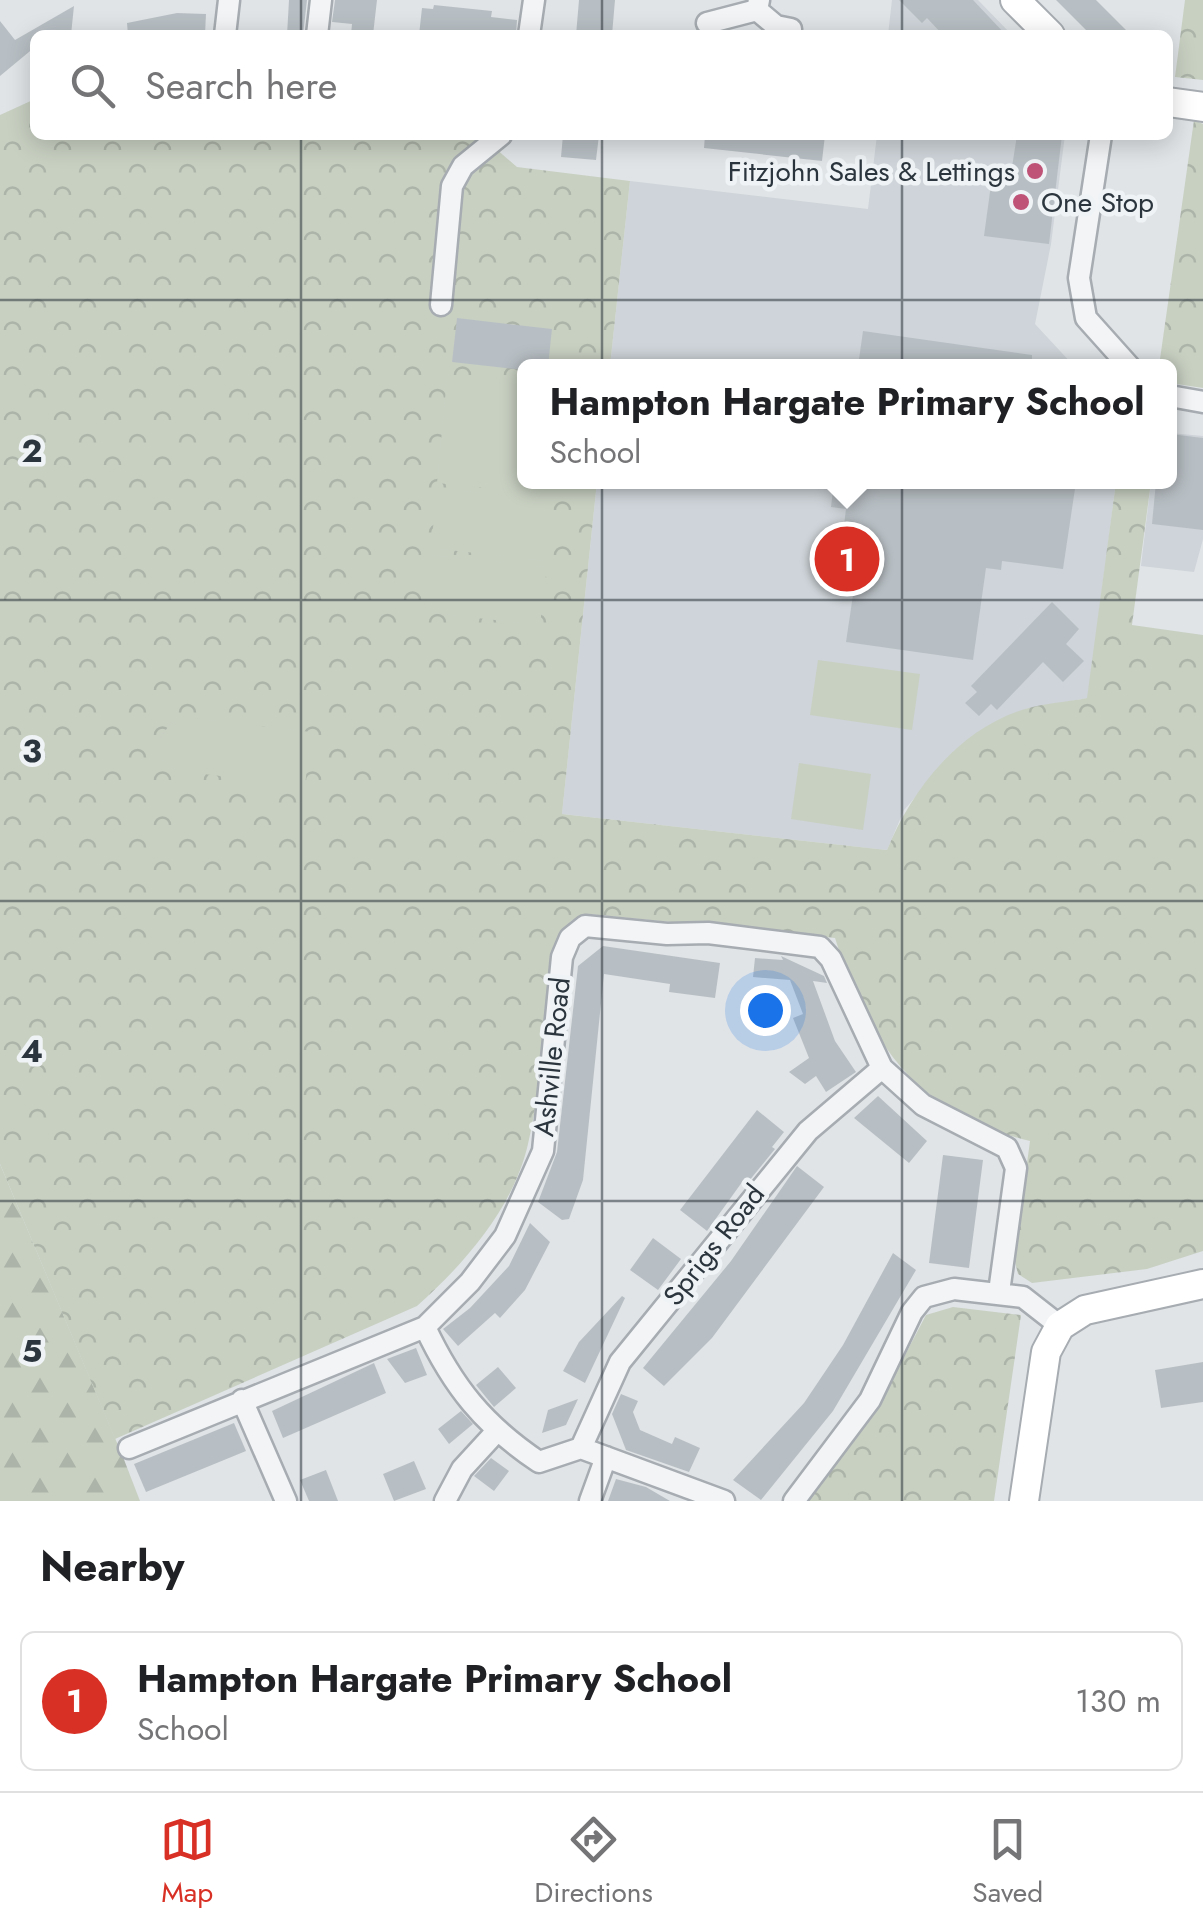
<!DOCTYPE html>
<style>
body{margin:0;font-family:Jost,sans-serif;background:#f2f2f2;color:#202124}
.you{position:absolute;left:765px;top:1010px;width:35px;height:35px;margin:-25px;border:8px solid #fff;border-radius:50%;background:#1a73e8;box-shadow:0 0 0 15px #1a73e833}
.badge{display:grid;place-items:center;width:65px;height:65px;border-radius:50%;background:#d93025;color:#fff;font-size:32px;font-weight:700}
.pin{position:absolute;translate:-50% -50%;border:5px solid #fff;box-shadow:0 2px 10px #0006}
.popup{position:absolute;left:517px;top:359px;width:660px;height:130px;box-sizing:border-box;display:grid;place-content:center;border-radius:15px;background:#fff;filter:drop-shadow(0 2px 8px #0005);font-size:32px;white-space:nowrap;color:#757577}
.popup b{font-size:38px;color:#202124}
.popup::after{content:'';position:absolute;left:50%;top:100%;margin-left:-20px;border:20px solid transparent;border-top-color:#fff}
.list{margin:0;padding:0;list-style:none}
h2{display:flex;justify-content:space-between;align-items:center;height:130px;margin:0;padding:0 40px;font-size:42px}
h2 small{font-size:32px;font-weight:400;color:#757577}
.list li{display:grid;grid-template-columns:65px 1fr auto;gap:30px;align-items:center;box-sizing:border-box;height:140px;margin:0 20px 20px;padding:0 20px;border:2px solid #e0e0e0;border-radius:15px}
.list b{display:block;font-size:38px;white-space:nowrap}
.list p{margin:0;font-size:32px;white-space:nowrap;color:#757577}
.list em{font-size:32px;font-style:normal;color:#757577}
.icon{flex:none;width:55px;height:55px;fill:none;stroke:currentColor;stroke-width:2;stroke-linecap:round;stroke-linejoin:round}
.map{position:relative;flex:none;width:1203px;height:1501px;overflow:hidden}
.search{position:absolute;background:#fff;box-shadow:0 5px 25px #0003;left:30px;right:30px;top:30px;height:110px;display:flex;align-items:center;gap:25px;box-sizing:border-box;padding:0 35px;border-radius:15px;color:#757577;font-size:38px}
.sheet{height:290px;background:#fff}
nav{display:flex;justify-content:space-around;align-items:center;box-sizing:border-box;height:140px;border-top:2px solid #e0e0e0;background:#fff;font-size:28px;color:#757577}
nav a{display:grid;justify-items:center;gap:5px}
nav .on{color:#d93025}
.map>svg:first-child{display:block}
.built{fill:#ced4d9}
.forest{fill:url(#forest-firs)}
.park{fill:url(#park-crowns)}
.pitch{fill:#c8d0c2}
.building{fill:#b8bfc4}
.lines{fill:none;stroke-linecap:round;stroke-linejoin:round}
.street-casing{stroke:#a6acb1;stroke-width:25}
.secondary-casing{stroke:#a6acb1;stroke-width:32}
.street{stroke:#f2f4f6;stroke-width:20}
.secondary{stroke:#fff;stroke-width:28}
.grid{fill:none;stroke:#2b353d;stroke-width:2.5;stroke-opacity:0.55}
.poi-dot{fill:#bf5277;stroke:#eff3f5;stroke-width:4}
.labels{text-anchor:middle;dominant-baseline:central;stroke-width:9;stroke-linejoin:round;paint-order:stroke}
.poi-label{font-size:28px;fill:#2b353d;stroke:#eff3f5;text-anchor:end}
.street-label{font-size:28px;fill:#2b353d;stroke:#eff3f5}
.grid-label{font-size:32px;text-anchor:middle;font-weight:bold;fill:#2b353d;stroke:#eff3f5;stroke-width:9;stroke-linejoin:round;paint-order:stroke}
</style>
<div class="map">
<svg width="1203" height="1501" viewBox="0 0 1203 1501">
<defs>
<pattern id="forest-firs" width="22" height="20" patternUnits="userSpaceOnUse" patternTransform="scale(2.5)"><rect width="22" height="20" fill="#c8d0c2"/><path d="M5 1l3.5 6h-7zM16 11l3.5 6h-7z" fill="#acb3a8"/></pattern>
<pattern id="park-crowns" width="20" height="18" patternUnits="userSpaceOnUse" patternTransform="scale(2.5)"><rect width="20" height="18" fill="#c8d0c2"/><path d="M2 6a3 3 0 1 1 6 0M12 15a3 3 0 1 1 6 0" fill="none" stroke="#acb3a8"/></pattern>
</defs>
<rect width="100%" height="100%" fill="#e0e4e7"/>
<path class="built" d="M892 0H978L1012 35H888Z
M877 135H1065L1051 244 1035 324 1074 366H610L630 181 868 209Z
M1170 433 1203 436V539L1194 572 1141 566 1151 482H1170Z
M597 482H1116L1088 698 1026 709 960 746 904 810 887 850 562 814Z"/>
<path class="forest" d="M0 1164 123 1457 140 1501H0Z"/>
<path class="park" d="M1185 0H1203V80L1175 77Z
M35 99V135H480L517 167 630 181 610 366H524V482H597L562 814 887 850C912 789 959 729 1025 709 1045 703 1067 702 1087 698L1116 482H1151L1132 625 1203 635V1251L1147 1269 1032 1283 1018 1274 1014 1258 1030 1141C917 1114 869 1044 835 938L588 914 571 921 555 945C546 1010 543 1080 528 1144 513 1209 465 1263 417 1306L115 1439 0 1164V115Z
M1194 120 1203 124V388L1170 383V366H1159Z
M953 1307 1021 1315 994 1501H807L873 1416 926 1315Z"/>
<path class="pitch" d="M447 378 524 386V482H555L554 495 437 483Z
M437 488 552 501 546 561 431 548Z
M430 555 547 567 540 625 424 612Z
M818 660 920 674 912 730 810 715Z
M192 718 311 732 305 786 178 771 161 759 159 739 171 723Z
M799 763 871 774 863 830 791 819Z"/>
<path class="building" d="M289 0H307L303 35H287Z
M335 0H377L373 35H351L352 24 332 22Z
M579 0H615L612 35H576Z
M899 0H973L1006 35H943L927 18 922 23Z
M1056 0H1096L1131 35H1091Z
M434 5 492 11 491 17 517 20 516 35H419L422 8 433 9Z
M74 6 71 35H35V47L0 76V21L15 40Z
M177 13 206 14 205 35H128L127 23Z
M563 135H599L596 160 561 157Z
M705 135H825L822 161 704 148Z
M1017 135H1062L1049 244 984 236 992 177 1010 180Z
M457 318 552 329 548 366 524 370 452 362Z
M863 331 1032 355V366H858Z
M1170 434 1203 438V530L1152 524 1156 482H1170Z
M834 482H1076L1063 569 1002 561 1001 570 986 568 973 660 846 642 862 535 843 533 846 509 831 507Z
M1052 602 1079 629 1066 644 1084 661 1063 682 1043 662 997 710 991 704 979 716 965 703 977 692 971 686Z
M603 946 720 963 715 998 669 992 670 984 604 974 583 1180 569 1219 562 1220 538 1202 557 1152 578 966Z
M781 956 824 976 827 983 813 981 835 1041 856 1072 826 1092 816 1076 805 1084 789 1072 809 1058 793 1018 803 1014 790 980 753 977 755 958 783 960Z
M878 1096 927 1141 909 1163 854 1118Z
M757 1110 784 1132 772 1147 775 1149 749 1181 745 1178 707 1231 680 1210Z
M943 1155 983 1160 969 1268 929 1263Z
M797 1166 824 1187 712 1338 664 1386 643 1368 731 1261Z
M530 1223 550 1242 525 1290 500 1318 495 1313 458 1346 443 1329 470 1308 509 1266Z
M653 1238 681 1259 658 1290 630 1270Z
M893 1253 916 1270 833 1411 761 1500 733 1480 804 1403 843 1345Z
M622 1296 625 1298 585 1383 563 1371 579 1342Z
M416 1348 427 1375 405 1383 387 1359Z
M1203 1362V1402L1161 1408 1155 1370Z
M374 1363 386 1393 283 1438 272 1411Z
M498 1367 516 1388 494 1407 476 1385Z
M621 1394 638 1401 633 1412 640 1430 672 1444 675 1437 700 1448 689 1472 626 1450 612 1414Z
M578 1399 566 1425 542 1433 548 1410Z
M461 1411 473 1424 449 1444 438 1429Z
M234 1423 246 1451 146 1492 134 1464Z
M491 1458 509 1471 494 1491 474 1476Z
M414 1461 426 1489 394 1501 383 1474Z
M326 1470 338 1501H309L300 1480Z
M616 1479 646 1487 670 1501H608Z"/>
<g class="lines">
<defs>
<path id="street" d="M757 10 776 26 791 29
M707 23 757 10 759 0
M225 35 229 0
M317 35 321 0
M529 35 534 0
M1101 135 1079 278 1086 318 1129 366
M441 305 452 186 463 166 501 135
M1170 396 1203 402
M425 1327C453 1387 484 1425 539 1462L581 1448 724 1501
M242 1400 286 1501
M129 1448 425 1327 470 1282 505 1236 543 1151 562 957 570 938 585 926 667 934 708 933 820 947 831 959 882 1068 923 1105 1007 1148 1016 1168 999 1292
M581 1448 620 1362 808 1131 882 1068
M445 1501 462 1469 496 1432
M590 1501 606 1457
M794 1501 870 1400 912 1312 924 1297 954 1289 1023 1297 1060 1326"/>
<path id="secondary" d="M1015 0 1050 35
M1168 102 1203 107
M1024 1501 1046 1352 1060 1326 1085 1310 1203 1284"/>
</defs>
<use href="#street" class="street-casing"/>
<use href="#secondary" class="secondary-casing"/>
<use href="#street" class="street"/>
<use href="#secondary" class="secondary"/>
</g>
<path class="grid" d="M301 0V35M602 0V35M902 0V35M301 135V1501M602 135V1501M902 135V1501M0 300H1203M0 600H1203M0 901H1203M0 1201H1203"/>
<g class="poi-dot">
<circle cx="1035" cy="171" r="10"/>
<circle cx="1021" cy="202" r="10"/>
</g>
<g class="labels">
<g class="poi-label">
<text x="1015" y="171">Fitzjohn Sales &amp; Lettings</text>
<text x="1041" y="202" text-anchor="start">One Stop</text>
</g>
<g class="street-label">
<text transform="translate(552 1057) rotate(-84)">Ashville Road</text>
<text transform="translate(714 1245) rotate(-52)">Sprigs Road</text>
</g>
</g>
<g class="grid-label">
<text x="32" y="462">2</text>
<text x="32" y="762">3</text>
<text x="32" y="1062">4</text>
<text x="32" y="1362">5</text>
</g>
</svg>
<div class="you"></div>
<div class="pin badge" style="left:847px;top:559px">1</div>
<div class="popup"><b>Hampton Hargate Primary School</b>School</div>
<div class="search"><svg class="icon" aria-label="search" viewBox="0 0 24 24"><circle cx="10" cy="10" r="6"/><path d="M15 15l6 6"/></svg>Search here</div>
</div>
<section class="sheet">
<h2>Nearby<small></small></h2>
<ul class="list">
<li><span class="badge">1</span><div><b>Hampton Hargate Primary School</b><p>School</p></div><em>130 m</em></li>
</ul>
</section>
<nav>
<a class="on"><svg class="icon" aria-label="map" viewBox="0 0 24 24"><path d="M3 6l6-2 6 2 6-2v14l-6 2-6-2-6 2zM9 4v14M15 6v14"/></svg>Map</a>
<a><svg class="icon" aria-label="directions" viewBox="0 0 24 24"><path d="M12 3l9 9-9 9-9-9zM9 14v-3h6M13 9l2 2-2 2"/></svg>Directions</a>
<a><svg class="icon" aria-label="saved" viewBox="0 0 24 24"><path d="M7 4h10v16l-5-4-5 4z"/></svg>Saved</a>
</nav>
